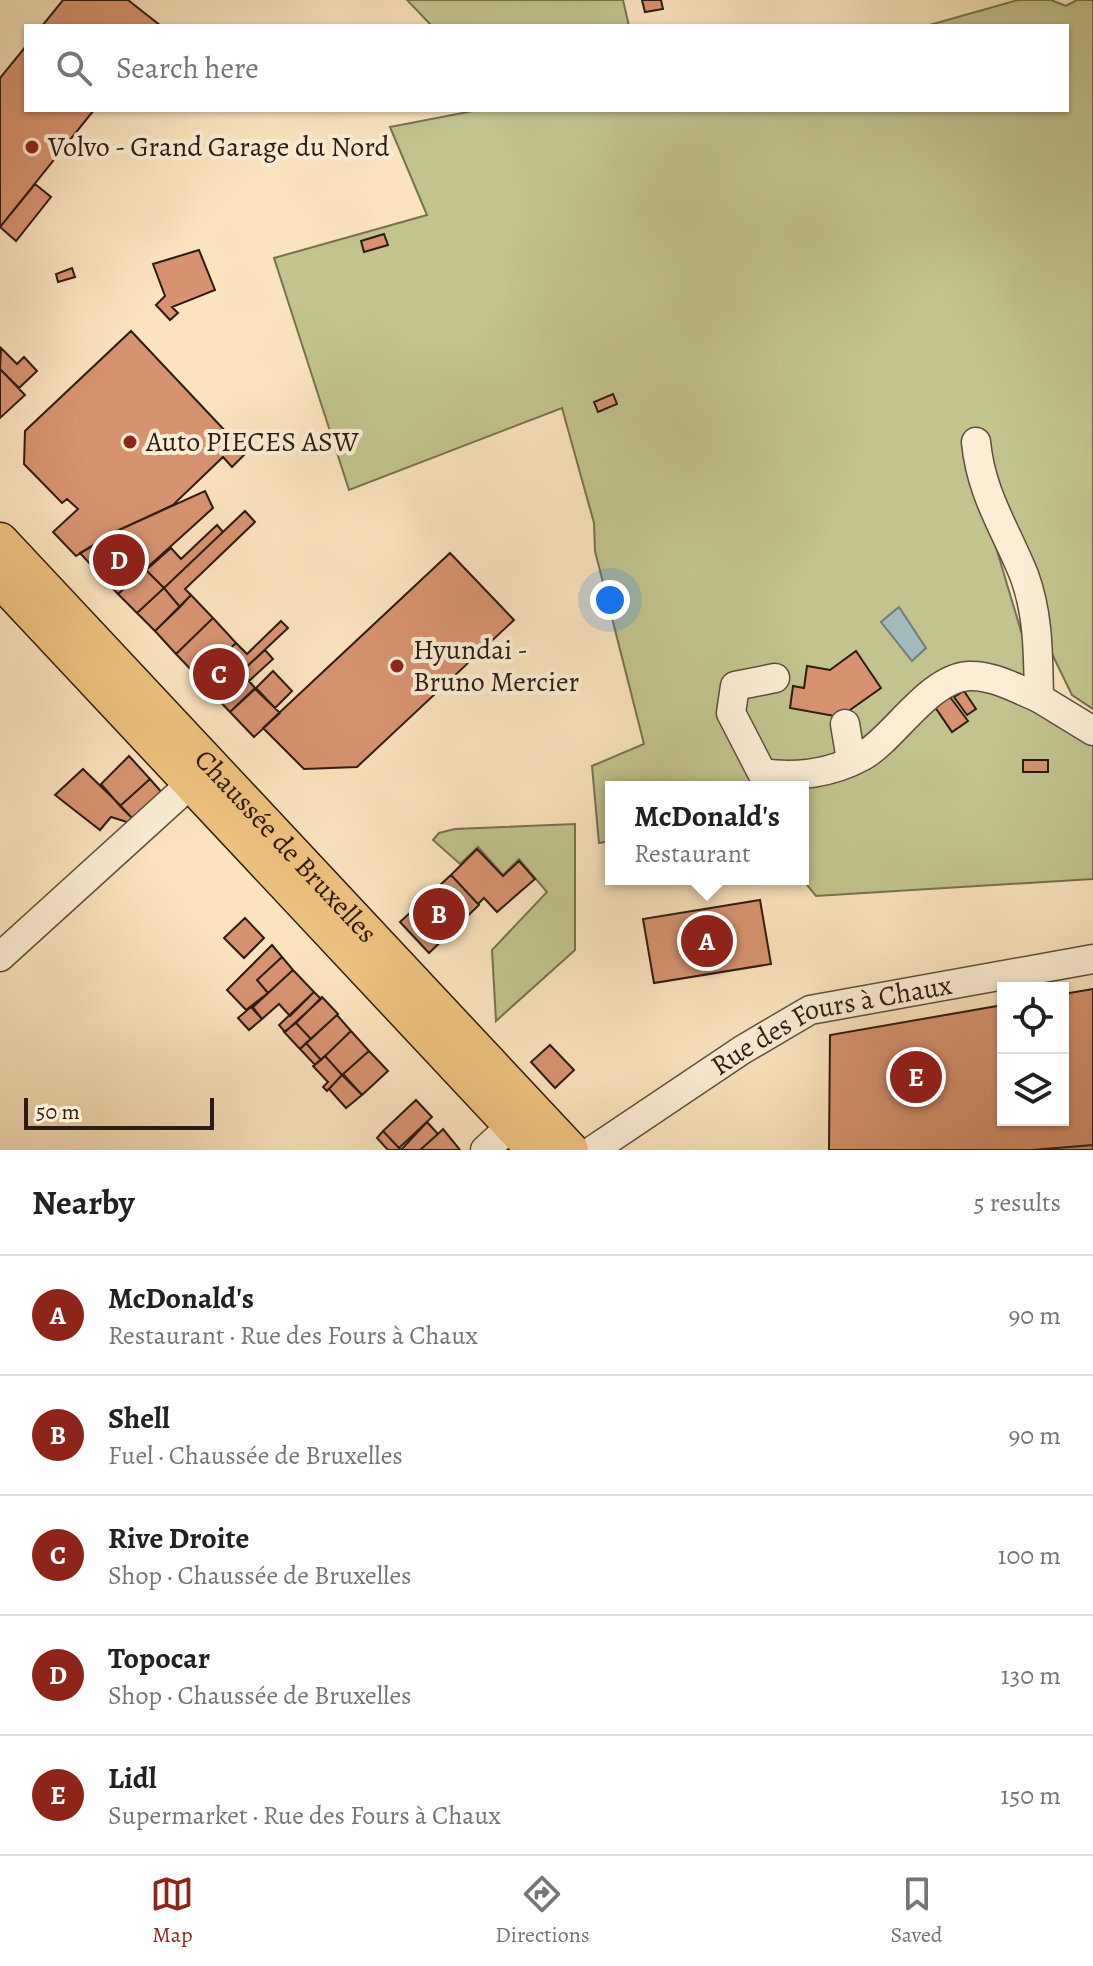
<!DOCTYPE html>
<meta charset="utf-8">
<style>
body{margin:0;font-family:Alegreya,serif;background:#f6f6f6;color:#202124}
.controls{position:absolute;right:24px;bottom:24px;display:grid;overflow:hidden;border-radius:0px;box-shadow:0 2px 6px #0004}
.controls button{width:72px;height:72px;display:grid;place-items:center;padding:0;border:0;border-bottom:2px solid #e0e0e0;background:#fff;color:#202124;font:40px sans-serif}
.scale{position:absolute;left:24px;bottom:20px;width:190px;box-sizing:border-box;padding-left:8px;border:4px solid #2d1c11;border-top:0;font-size:22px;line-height:28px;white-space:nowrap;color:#2d1c11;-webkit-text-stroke:6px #fcedd4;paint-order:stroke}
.you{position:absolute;left:610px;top:600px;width:28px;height:28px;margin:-20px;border:6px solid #fff;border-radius:50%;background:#1a73e8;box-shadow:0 0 0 12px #1a73e833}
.badge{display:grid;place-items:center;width:52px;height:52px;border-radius:50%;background:#8f2418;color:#fff;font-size:26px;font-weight:700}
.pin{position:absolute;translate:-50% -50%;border:4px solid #fff;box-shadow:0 2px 8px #0006}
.popup{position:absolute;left:605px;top:781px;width:204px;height:104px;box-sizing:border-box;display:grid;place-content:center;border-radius:0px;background:#fff;filter:drop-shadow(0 2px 6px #0005);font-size:26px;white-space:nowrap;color:#757577}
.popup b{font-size:30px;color:#202124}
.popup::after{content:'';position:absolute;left:50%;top:100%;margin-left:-16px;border:16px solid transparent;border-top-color:#fff}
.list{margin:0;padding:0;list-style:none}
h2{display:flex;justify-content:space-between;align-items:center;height:104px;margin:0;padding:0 32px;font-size:34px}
h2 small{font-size:26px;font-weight:400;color:#757577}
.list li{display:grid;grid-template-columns:52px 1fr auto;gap:24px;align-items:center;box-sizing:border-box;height:120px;padding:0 32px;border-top:2px solid #e0e0e0}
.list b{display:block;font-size:30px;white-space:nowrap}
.list p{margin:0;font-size:26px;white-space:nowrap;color:#757577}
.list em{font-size:26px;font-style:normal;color:#757577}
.icon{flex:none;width:44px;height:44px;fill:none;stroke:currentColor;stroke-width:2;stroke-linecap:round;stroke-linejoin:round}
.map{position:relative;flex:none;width:1093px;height:1150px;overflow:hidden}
.search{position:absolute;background:#fff;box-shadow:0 2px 6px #0004;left:24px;right:24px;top:24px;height:88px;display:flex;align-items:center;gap:20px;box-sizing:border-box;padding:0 28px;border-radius:0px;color:#757577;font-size:30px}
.sheet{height:704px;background:#fff}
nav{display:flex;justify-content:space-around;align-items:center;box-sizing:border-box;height:112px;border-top:2px solid #e0e0e0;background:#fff;font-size:22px;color:#757577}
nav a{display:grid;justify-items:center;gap:4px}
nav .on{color:#8f2418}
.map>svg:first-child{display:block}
.green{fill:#c2c38e;stroke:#787050;stroke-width:2}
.water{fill:#a2bbbb;stroke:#737b77;stroke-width:2}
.building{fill:#d79370;stroke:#2d1c11;stroke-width:2}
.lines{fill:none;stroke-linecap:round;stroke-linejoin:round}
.minor-casing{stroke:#604e3c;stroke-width:31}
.major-casing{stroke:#2d1c11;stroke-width:39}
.minor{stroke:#fcedd4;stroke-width:28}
.major{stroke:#edc27e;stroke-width:36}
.poi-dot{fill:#8f2418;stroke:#fcedd4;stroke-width:3}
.labels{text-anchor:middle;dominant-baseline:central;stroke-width:8;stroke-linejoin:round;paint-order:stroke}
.poi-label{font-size:28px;fill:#2d1c11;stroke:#fcedd4;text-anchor:start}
.street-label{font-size:28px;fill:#2d1c11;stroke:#fcedd4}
</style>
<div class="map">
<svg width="1093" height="1150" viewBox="0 0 1093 1150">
<rect width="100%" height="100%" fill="#fae3bd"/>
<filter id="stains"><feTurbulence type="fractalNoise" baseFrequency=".0025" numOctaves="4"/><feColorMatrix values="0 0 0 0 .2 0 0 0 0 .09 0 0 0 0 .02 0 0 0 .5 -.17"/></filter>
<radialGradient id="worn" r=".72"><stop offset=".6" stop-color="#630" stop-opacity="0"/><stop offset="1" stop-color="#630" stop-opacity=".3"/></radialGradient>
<path class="green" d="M407 0H623L629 26H432Z
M1018 0H1051L1066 6 1077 0H1093V709L1072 695 989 524 1027 651 1025 689 1093 739V879L816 896 802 879 803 787H611V841L599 843 592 766 644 744 595 551 594 523 562 408 349 490 274 258 427 215 390 127 478 110H1067V26H926Z
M575 824V950L496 1021 492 950 547 892 519 859 503 875 478 847 460 864 433 840 439 833 455 829Z"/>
<path class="water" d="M899 607 926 648 912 661 881 622Z"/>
<path class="building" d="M63 0H128L161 26H42Z
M642 0H661L663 9 645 12Z
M26 46V110H94L0 227V78Z
M35 184 51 197 16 241 0 227Z
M384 234 388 245 364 252 361 241Z
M199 250 215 290 172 307 178 313 170 320 156 305 165 296 153 264Z
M72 268 75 277 58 282 56 274Z
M131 331 246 453 232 467 223 457 173 505 119 530 76 556 53 532 78 509 67 499 62 503 24 464 25 431Z
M1 348 17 364 24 357 37 371 19 388 0 369Z
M0 369 25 395 0 418Z
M613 394 617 404 598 412 594 402Z
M205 491 213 508 118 594 80 553 119 530Z
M245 511 255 522 185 589 191 595 180 607 164 588Z
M217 525 223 532 164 588 146 570 171 548 181 559Z
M450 553 514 620 357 767 304 769 263 728Z
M145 569 164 588 137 613 118 594Z
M164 588 180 607 155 631 137 613Z
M191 595 213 618 176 654 155 631Z
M213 618 236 643 198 677 176 654Z
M281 621 288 628 241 672 224 654 236 643 247 654Z
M265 650 273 659 249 681 241 672Z
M856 651 881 688 840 717 790 708 793 686 804 688 807 666 830 670Z
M224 653 241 672 215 696 198 677Z
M273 671 292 691 275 708 256 688Z
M241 672 255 688 230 712 215 696Z
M255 689 280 713 254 737 230 712Z
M964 691 976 709 967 715 954 697Z
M950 697 968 721 952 732 935 707Z
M129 756 150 779 120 806 101 784Z
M1023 760H1048V772H1023Z
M83 769 118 803 135 821 130 823 111 817 100 830 55 795Z
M150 779 164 795 136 822 120 806Z
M477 849 503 876 519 861 535 879 497 912 484 898 478 904 451 875Z
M451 875 479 905 429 953 400 922Z
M760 900 771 964 654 983 643 919Z
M245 918 264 938 244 958 224 938Z
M272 945 282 957 257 980 268 993 246 1010 227 990Z
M282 957 293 970 268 993 257 980Z
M293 970 314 992 290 1016 279 1004 262 1019 252 1008Z
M1093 989V1145L1032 1150H829L830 1035 1003 1005V1120H1063V994Z
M314 992 321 999 285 1032 279 1025Z
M322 997 338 1014 311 1039 296 1023Z
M252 1006 262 1019 249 1030 238 1018Z
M337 1015 351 1031 321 1060 306 1043Z
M296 1023 311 1039 300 1049 284 1032Z
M351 1031 369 1051 342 1075 325 1056Z
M306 1043 321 1060 315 1065 300 1049Z
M550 1045 574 1070 555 1088 531 1062Z
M369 1051 388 1071 362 1095 343 1074Z
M325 1056 342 1075 327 1091 323 1087 328 1082 313 1066Z
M342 1075 362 1095 346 1108 329 1089Z
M416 1100 432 1117 399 1148 383 1131Z
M427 1122 438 1134 420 1150H401Z
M443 1129 460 1150H420L438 1134Z
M383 1131 399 1148 401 1150H388L377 1138Z
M1093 1145V1150H1032Z"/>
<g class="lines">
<defs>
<g id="minor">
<path d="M976 442C981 494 1005 528 1024 575 1039 615 1038 657 1039 698L1093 731"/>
<path d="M775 678 735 686 731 713 762 773C796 778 832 773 863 756 895 737 929 678 969 676 993 675 1017 689 1039 698"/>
<path d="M845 724 851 760"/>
<path d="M0 957 207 769"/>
<path d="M485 1150 512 1125"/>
<path id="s1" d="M593 1150 742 1050 810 1010 1093 959"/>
</g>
<g id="major">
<path id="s2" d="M0 541 570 1150"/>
<path d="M0 579 535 1150"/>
</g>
</defs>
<use href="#minor" class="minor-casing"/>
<use href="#major" class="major-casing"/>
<use href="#minor" class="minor"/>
<use href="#major" class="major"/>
</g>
<g class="poi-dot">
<circle cx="32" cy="147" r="8"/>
<circle cx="130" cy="442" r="8"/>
<circle cx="397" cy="666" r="8"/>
</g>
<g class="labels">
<g class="poi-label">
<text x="48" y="147">Volvo - Grand Garage du Nord</text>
<text x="146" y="442">Auto PIECES ASW</text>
<text x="413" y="650">Hyundai -<tspan x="413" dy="32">Bruno Mercier</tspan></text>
</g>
<g class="street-label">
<text stroke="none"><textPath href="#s2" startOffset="418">Chaussée de Bruxelles</textPath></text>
<text stroke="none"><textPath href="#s1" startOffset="274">Rue des Fours à Chaux</textPath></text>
</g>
</g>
<rect width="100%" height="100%" filter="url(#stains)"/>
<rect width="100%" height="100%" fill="url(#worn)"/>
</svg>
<div class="controls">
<button><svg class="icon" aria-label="locate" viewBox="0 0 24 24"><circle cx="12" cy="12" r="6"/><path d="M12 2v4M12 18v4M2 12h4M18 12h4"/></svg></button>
<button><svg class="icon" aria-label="layers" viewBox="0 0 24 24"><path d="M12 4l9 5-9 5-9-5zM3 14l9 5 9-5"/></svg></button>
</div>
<div class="scale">50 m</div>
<div class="you"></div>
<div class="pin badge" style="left:707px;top:941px">A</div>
<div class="popup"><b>McDonald's</b>Restaurant</div>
<div class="pin badge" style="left:439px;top:914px">B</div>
<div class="pin badge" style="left:219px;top:674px">C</div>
<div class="pin badge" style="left:119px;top:560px">D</div>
<div class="pin badge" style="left:916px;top:1077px">E</div>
<div class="search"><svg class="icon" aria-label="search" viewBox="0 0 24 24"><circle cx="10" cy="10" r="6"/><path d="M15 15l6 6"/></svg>Search here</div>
</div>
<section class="sheet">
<h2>Nearby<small>5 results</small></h2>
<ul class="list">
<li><span class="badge">A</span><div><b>McDonald's</b><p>Restaurant · Rue des Fours à Chaux</p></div><em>90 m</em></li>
<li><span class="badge">B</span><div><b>Shell</b><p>Fuel · Chaussée de Bruxelles</p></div><em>90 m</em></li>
<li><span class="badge">C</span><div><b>Rive Droite</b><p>Shop · Chaussée de Bruxelles</p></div><em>100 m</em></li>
<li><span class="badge">D</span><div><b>Topocar</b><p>Shop · Chaussée de Bruxelles</p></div><em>130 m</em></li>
<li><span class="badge">E</span><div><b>Lidl</b><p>Supermarket · Rue des Fours à Chaux</p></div><em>150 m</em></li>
</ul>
</section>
<nav>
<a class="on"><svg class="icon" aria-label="map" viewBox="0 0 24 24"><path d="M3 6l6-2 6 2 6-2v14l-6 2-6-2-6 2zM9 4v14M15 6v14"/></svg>Map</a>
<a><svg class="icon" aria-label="directions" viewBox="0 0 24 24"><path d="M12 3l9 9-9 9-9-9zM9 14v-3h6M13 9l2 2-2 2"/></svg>Directions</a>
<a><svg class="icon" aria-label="saved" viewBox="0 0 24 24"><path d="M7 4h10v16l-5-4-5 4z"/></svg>Saved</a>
</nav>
